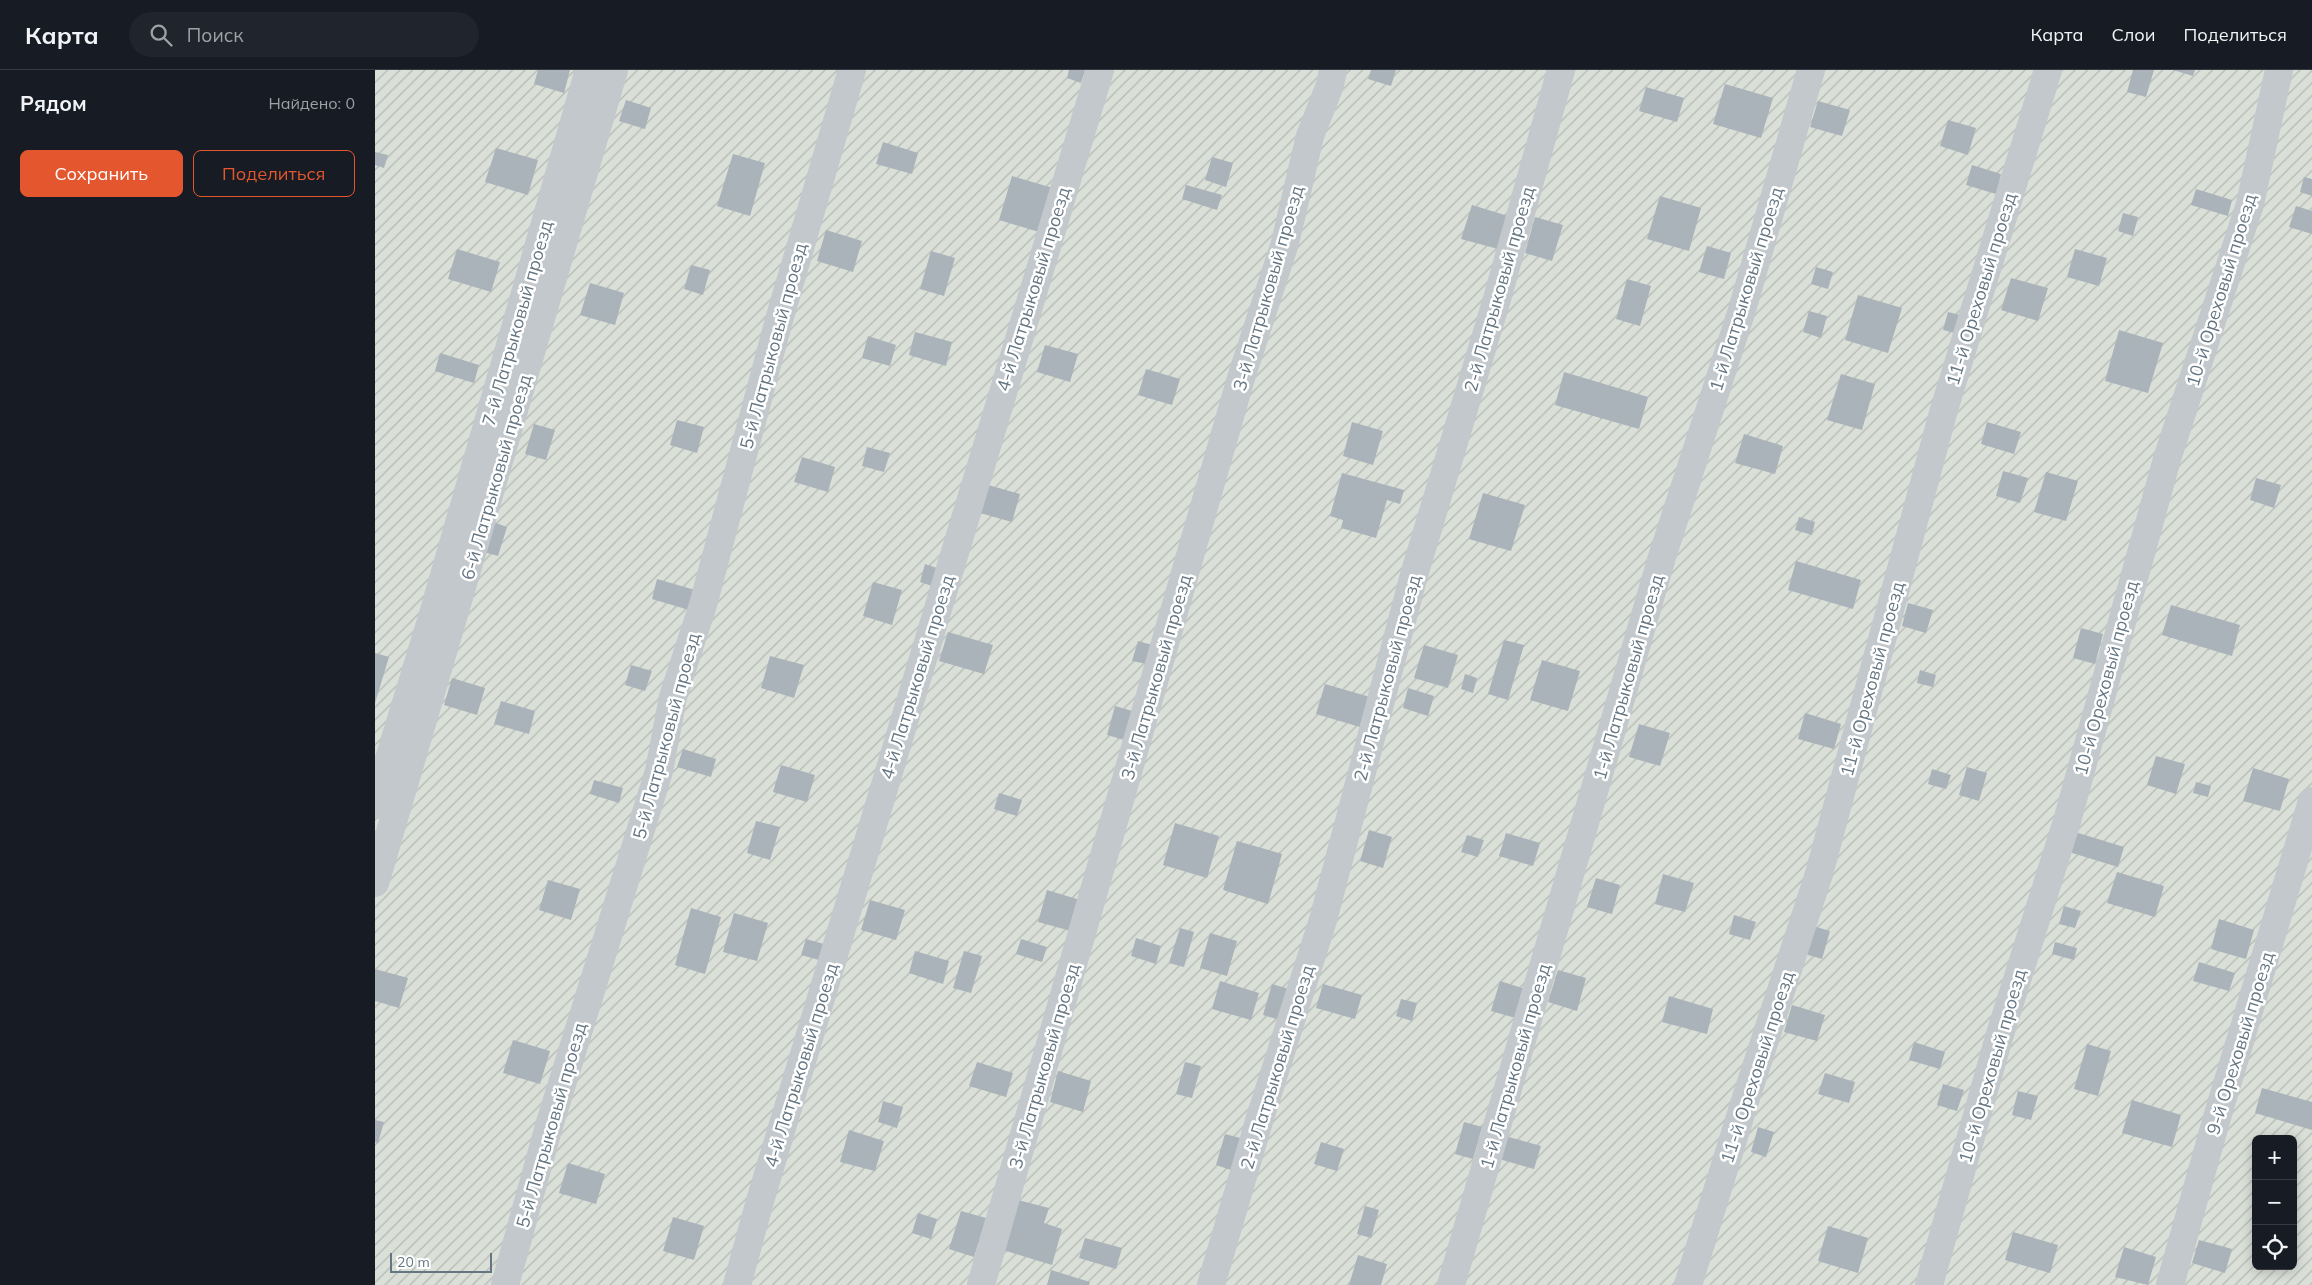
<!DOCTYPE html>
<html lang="ru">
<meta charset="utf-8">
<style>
body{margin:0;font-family:Mulish,sans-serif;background:#20242c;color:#f1f3f6}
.controls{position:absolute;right:15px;bottom:15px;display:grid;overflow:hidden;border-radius:8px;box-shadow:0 2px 12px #0003}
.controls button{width:45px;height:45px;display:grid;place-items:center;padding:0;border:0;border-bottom:1px solid #363941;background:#171b24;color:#f1f3f6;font:25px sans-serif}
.scale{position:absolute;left:15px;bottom:12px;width:102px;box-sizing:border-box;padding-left:5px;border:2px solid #657683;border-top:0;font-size:14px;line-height:18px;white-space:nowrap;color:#657683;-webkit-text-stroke:4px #fff;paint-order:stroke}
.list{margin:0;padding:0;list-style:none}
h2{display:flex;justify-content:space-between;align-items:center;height:65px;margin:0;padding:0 20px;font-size:21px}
h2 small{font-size:16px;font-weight:400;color:#9ea1a6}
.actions{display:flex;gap:10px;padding:15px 20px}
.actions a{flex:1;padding:11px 0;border:1px solid #e4572e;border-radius:8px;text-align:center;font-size:18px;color:#e4572e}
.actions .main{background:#e4572e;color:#fff}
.icon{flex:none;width:28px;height:28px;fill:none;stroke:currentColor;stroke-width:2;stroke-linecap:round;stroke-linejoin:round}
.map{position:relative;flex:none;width:1937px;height:1215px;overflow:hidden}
header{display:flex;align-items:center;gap:30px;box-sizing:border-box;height:70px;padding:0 25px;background:#171b24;border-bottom:1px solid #363941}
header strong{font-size:24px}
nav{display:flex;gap:28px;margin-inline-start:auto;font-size:18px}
.search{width:350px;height:45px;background:#20242c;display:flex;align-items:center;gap:12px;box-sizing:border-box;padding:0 18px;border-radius:28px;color:#9ea1a6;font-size:19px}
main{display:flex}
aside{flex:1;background:#171b24}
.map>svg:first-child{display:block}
.garden{fill:url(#garden-furrows);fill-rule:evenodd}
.building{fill:#aab3b9}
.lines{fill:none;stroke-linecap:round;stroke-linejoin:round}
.minor{stroke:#c3c8cc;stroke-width:28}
.labels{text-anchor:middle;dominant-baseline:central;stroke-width:5;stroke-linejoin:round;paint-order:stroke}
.street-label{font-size:18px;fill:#657683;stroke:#fff}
</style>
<header>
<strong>Карта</strong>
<div class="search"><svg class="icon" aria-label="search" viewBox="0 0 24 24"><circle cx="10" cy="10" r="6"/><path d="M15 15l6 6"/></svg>Поиск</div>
<nav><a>Карта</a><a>Слои</a><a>Поделиться</a></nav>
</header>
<main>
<aside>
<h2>Рядом<small>Найдено: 0</small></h2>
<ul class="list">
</ul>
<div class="actions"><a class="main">Сохранить</a><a>Поделиться</a></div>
</aside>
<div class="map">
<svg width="1937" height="1215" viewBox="0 0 1937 1215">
<defs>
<pattern id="garden-furrows" width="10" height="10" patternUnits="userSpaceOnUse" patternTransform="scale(1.25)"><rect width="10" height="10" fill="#dadfd7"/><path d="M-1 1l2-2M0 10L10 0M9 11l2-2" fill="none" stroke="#b4b9b4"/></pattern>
</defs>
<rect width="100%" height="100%" fill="#fafaf8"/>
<path class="garden" d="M0 0H1937V1215H0ZM1881 1069H1918V1196H1881Z"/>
<path class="building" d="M163 0H195L189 23 159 14Z
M694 0H710L706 13 692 8Z
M996 0H1021L1016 16 993 9Z
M1758 0H1779L1771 27 1752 22Z
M1798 0H1820L1818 6Z
M1350 14 1398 28 1386 68 1338 54Z
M1271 17 1309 28 1302 52 1264 41Z
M251 30 276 38 270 59 244 51Z
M1443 31 1475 40 1467 66 1435 57Z
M1573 50 1601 58 1593 85 1565 76Z
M508 72 543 83 537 104 501 94Z
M121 78 163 90 153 125 110 112Z
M0 82 13 85 9 98 0 95Z
M358 84 390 93 375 146 342 136Z
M837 87 858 93 851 117 830 110Z
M1597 95 1626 104 1621 124 1591 115Z
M637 106 678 118 664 162 624 150Z
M1929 107 1937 109V126L1925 122Z
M811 115 847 125 842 140 807 129Z
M1821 119 1857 130 1853 146 1816 135Z
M1285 126 1326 138 1314 181 1272 169Z
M1097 135 1133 146 1123 179 1086 169Z
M1921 136 1937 141V164L1914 157Z
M1748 143 1763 147 1758 166 1743 161Z
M1160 147 1188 155 1177 191 1150 183Z
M451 160 487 171 478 202 442 191Z
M1332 176 1356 183 1349 209 1324 202Z
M82 179 125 192 116 222 73 209Z
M1700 179 1732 188 1724 216 1692 207Z
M556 181 580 188 569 226 545 219Z
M316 195 335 200 328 225 309 219Z
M1441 197 1458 202 1453 219 1436 214Z
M1636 208 1673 218 1663 251 1626 240Z
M1252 209 1276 216 1265 256 1241 249Z
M215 213 249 223 240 255 205 245Z
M1483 225 1527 238 1513 283 1470 270Z
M1434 241 1452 246 1446 268 1428 262Z
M1573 242 1589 246 1584 264 1568 260Z
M1744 260 1788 273 1773 323 1730 311Z
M540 262 577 272 571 296 534 285Z
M493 266 521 275 515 296 487 288Z
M670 275 703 284 695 312 662 302Z
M65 283 104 295 99 313 60 301Z
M771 299 805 309 797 335 763 325Z
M1189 302 1273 327 1264 359 1180 335Z
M1466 304 1500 314 1487 360 1452 350Z
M302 350 329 357 322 383 295 375Z
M977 352 1008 361 998 395 968 386Z
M1612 352 1646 362 1639 384 1606 374Z
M159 354 180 360 171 390 150 384Z
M1369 364 1408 376 1400 404 1360 393Z
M492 377 515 383 509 402 487 396Z
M427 387 460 397 453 422 419 412Z
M1628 401 1653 408 1645 433 1621 426Z
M1671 402 1703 411 1691 451 1659 442Z
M967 403 1029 420 1025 434 1012 430 1001 468 966 458 968 450 955 446Z
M1881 408 1906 415 1899 438 1875 430Z
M613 415 645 424 637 452 605 443Z
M1108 423 1150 435 1136 481 1094 469Z
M1424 447 1440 452 1437 465 1420 460Z
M118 452 132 457 123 486 109 482Z
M1421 491 1486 510 1478 539 1413 520Z
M550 494 562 498 557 516 545 512Z
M282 509 320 520 314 540 277 529Z
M498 512 527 520 517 555 488 546Z
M1533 533 1558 540 1551 563 1527 556Z
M1796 535 1865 555 1857 586 1787 565Z
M1706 558 1728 564 1720 594 1698 588Z
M573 562 618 575 609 604 564 591Z
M1129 570 1149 575 1133 630 1113 624Z
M763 571 777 575 772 594 757 591Z
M1049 575 1083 585 1073 618 1039 608Z
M0 583 14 587 0 633Z
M395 586 429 595 419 628 386 618Z
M1167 590 1205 601 1193 641 1155 630Z
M256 595 277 601 270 621 250 615Z
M1545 600 1561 605 1558 617 1542 613Z
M1090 604 1102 608 1098 623 1086 619Z
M77 608 110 618 102 645 69 635Z
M950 614 995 627 985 657 941 644Z
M1033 618 1059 626 1053 646 1028 638Z
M126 631 160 641 154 664 119 654Z
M740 636 761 642 753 671 732 665Z
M1430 643 1466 654 1459 679 1423 669Z
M1264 654 1295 663 1285 696 1254 687Z
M308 679 341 689 336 707 302 697Z
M1781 686 1810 694 1801 724 1772 715Z
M406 695 440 705 432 732 398 722Z
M1592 697 1612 703 1604 731 1584 725Z
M1878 698 1914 709 1905 741 1868 731Z
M1557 699 1576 705 1571 719 1553 714Z
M219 710 248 718 244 733 215 724Z
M1821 712 1836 716 1833 727 1818 723Z
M624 723 647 730 642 746 619 739Z
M381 751 405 757 395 790 372 783Z
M800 753 844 766 832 808 788 795Z
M994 760 1017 767 1008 798 985 791Z
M1700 762 1749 777 1743 797 1694 782Z
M1131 763 1165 773 1158 796 1124 786Z
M1092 765 1109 770 1103 787 1086 782Z
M862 771 907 784 893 834 848 820Z
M1742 802 1789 816 1780 847 1732 833Z
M1288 804 1319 813 1310 842 1280 834Z
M1221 808 1245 815 1237 844 1212 837Z
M173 810 205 819 196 850 164 840Z
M672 820 705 830 696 861 663 852Z
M495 830 530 840 521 870 486 860Z
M1689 836 1706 841 1700 858 1684 854Z
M316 838 346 847 330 904 300 895Z
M359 843 393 853 382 891 348 882Z
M1359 845 1381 852 1375 870 1354 864Z
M1844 849 1879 860 1871 889 1836 879Z
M1438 856 1455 861 1447 889 1430 884Z
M805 858 819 862 809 897 794 893Z
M835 863 862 871 852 906 825 898Z
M761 868 786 876 781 894 756 886Z
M431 869 449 874 444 890 426 885Z
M646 869 672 877 667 892 641 884Z
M1680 872 1702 878 1699 890 1677 884Z
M540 881 574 891 568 914 534 903Z
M589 881 607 886 596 923 578 918Z
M1824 892 1860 903 1854 921 1818 911Z
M0 899 33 908 24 938 0 931Z
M1183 900 1211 908 1202 941 1173 932Z
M845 911 884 923 876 950 837 939Z
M1125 911 1153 920 1144 949 1116 941Z
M897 914 914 919 905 950 888 945Z
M948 914 987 925 980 949 941 938Z
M1294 926 1338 939 1332 964 1287 952Z
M1026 929 1042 933 1037 951 1021 946Z
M1417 935 1450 945 1442 971 1409 962Z
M138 970 175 981 165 1014 128 1003Z
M1539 972 1570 982 1565 999 1534 990Z
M1712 974 1736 981 1723 1026 1699 1019Z
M602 992 638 1003 631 1027 594 1016Z
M810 992 826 996 817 1028 801 1024Z
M683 1001 716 1011 708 1042 675 1032Z
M1450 1003 1480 1012 1474 1033 1443 1024Z
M1568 1014 1589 1020 1582 1041 1562 1035Z
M1887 1018 1937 1032V1060L1880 1043Z
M1643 1021 1663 1026 1656 1050 1637 1045Z
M1757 1030 1806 1045 1797 1077 1747 1063Z
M508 1031 528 1037 522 1058 503 1052Z
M0 1050 9 1052 3 1073 0 1072Z
M1089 1052 1107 1057 1098 1089 1080 1084Z
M1383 1057 1399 1062 1391 1087 1376 1082Z
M474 1060 509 1071 500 1101 465 1092Z
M850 1064 869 1069 859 1101 841 1095Z
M1130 1066 1166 1076 1159 1099 1124 1089Z
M946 1072 969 1079 962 1101 939 1094Z
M193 1093 230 1104 221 1134 184 1123Z
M643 1130 674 1138 669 1153 687 1159 677 1195 628 1180Z
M990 1136 1004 1140 996 1168 982 1164Z
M586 1141 611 1148 599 1187 574 1179Z
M543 1143 562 1149 556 1169 537 1163Z
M298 1147 329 1156 319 1190 288 1181Z
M1453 1156 1493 1168 1483 1203 1443 1191Z
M1638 1162 1683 1175 1675 1203 1630 1190Z
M710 1168 747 1178 741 1199 704 1188Z
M1824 1170 1857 1179 1850 1203 1817 1193Z
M1749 1177 1781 1187 1773 1215 1740 1207Z
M983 1185 1012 1194 1006 1215H974Z
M676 1200 715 1212 714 1215H672Z"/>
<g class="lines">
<path class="minor" d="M0 735 58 544 214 0
M0 813 239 0
M130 1215 174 1056 284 701 298 627 328 535 404 250 477 0
M362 1215 385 1131 725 0
M606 1215 866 308 910 173 935 66 955 15 958 0
M836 1215 885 1048 948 850 1039 505 1122 229 1186 0
M1076 1215 1287 487 1367 240 1436 0
M1313 1215 1370 1031 1444 804 1568 343 1673 0
M1554 1215 1625 964 1692 751 1792 389 1875 134 1904 0
M1795 1215 1841 1051 1937 731"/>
</g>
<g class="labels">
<g class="street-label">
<text transform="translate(893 218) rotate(-74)">3-й Латрыковый проезд</text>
<text transform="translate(658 219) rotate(-73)">4-й Латрыковый проезд</text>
<text transform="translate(1124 219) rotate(-74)">2-й Латрыковый проезд</text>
<text transform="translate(1371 219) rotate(-73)">1-й Латрыковый проезд</text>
<text transform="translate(1606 219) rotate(-73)">11-й Ореховый проезд</text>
<text transform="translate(1846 220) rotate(-73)">10-й Ореховый проезд</text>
<text transform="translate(142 253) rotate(-74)">7-й Латрыковый проезд</text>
<text transform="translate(398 276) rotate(-75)">5-й Латрыковый проезд</text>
<text transform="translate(121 407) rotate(-74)">6-й Латрыковый проезд</text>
<text transform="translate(542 607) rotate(-73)">4-й Латрыковый проезд</text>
<text transform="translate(781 607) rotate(-74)">3-й Латрыковый проезд</text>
<text transform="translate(1253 607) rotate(-74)">1-й Латрыковый проезд</text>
<text transform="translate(1012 608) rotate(-75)">2-й Латрыковый проезд</text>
<text transform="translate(1731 608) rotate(-75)">10-й Ореховый проезд</text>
<text transform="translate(1497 609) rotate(-75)">11-й Ореховый проезд</text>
<text transform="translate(291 666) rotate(-75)">5-й Латрыковый проезд</text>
<text transform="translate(1865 973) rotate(-73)">9-й Ореховый проезд</text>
<text transform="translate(426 995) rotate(-73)">4-й Латрыковый проезд</text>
<text transform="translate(669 996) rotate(-74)">3-й Латрыковый проезд</text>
<text transform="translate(1140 996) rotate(-74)">1-й Латрыковый проезд</text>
<text transform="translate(1617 996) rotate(-74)">10-й Ореховый проезд</text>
<text transform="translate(902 997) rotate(-73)">2-й Латрыковый проезд</text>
<text transform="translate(1382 997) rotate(-72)">11-й Ореховый проезд</text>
<text transform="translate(176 1055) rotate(-74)">5-й Латрыковый проезд</text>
</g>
</g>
</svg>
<div class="controls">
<button>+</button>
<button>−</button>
<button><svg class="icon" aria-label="locate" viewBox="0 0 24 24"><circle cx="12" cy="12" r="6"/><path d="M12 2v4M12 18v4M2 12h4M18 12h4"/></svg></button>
</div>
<div class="scale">20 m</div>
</div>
</main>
